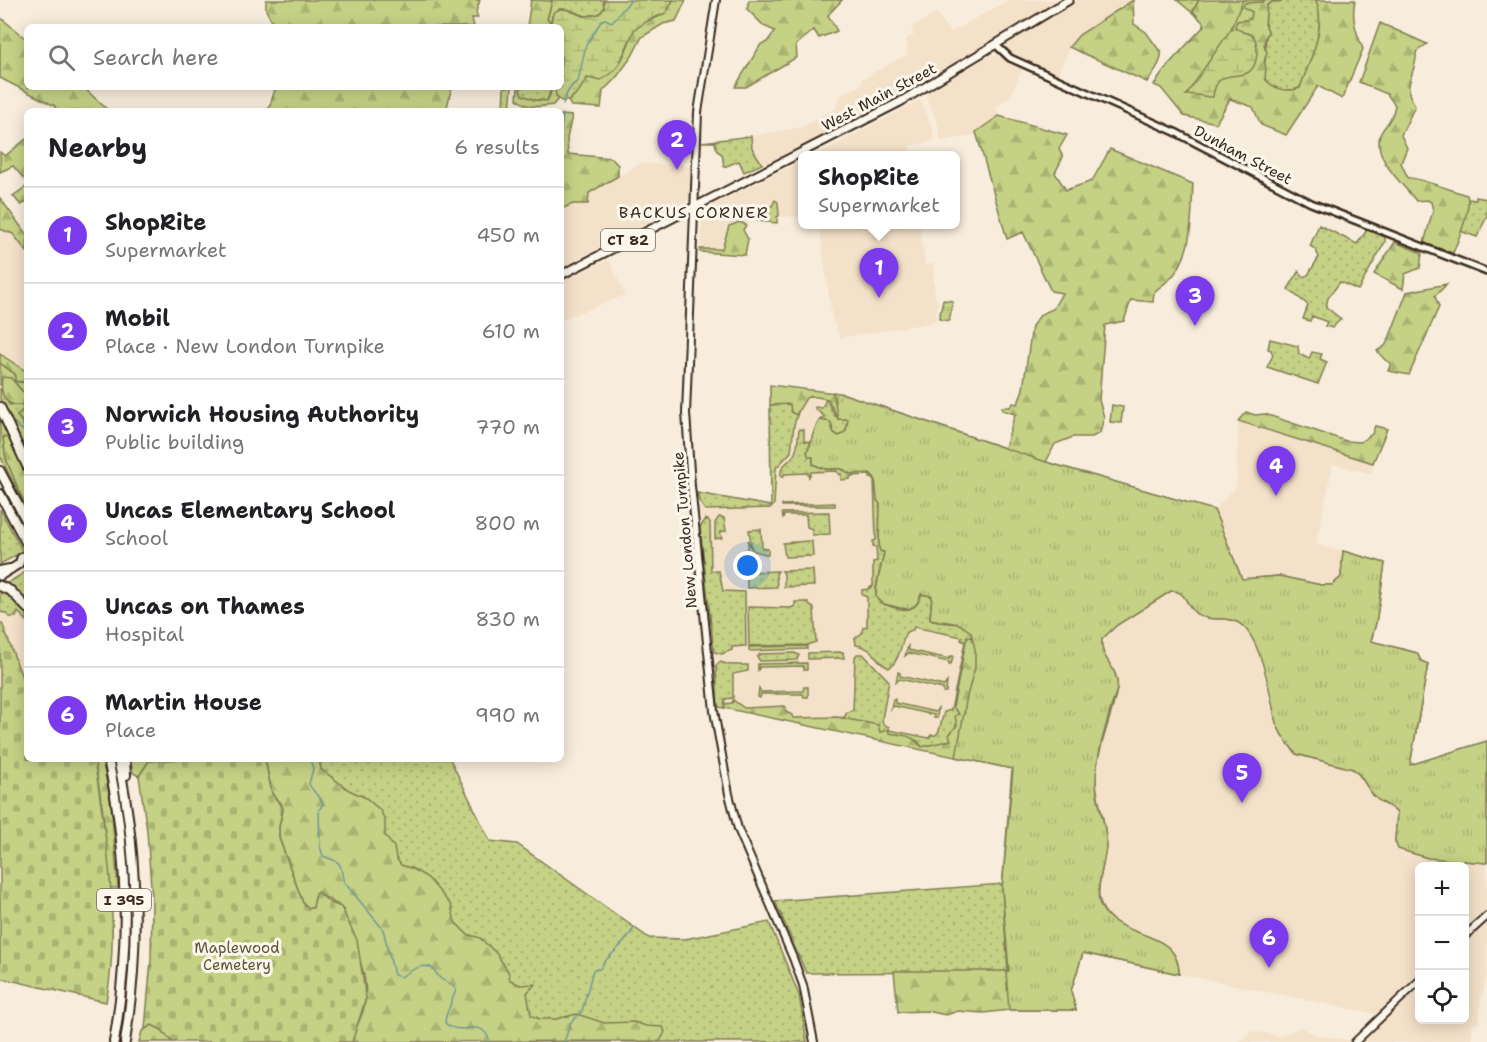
<!DOCTYPE html>
<meta charset="utf-8">
<style>
body{margin:0;font-family:"Shantell Sans",sans-serif;background:#f6f6f6;color:#202124}
.controls{position:absolute;right:18px;bottom:18px;display:grid;overflow:hidden;border-radius:9px;box-shadow:0 3px 15px #0003}
.controls button{width:54px;height:54px;display:grid;place-items:center;padding:0;border:0;border-bottom:2px solid #e0e0e0;background:#fff;color:#202124;font:30px sans-serif}
.you{position:absolute;left:748px;top:566px;width:21px;height:21px;margin:-15px;border:4px solid #fff;border-radius:50%;background:#1a73e8;box-shadow:0 0 0 9px #1a73e833}
.badge{display:grid;place-items:center;width:39px;height:39px;border-radius:50%;background:#7c3aed;color:#fff;font-size:20px;font-weight:700}
.pin{position:absolute;translate:-50% -50px;filter:drop-shadow(0 2px 3px #0008)}
.pin::after{content:'';position:absolute;top:32px;width:21px;height:18px;background:inherit;clip-path:polygon(0 0,100% 0,50% 100%)}
.popup{position:absolute;left:798px;top:151px;width:162px;height:78px;box-sizing:border-box;display:grid;place-content:center;border-radius:9px;background:#fff;filter:drop-shadow(0 2px 4px #0005);font-size:20px;white-space:nowrap;color:#757577}
.popup b{font-size:22px;color:#202124}
.popup::after{content:'';position:absolute;left:50%;top:100%;margin-left:-12px;border:12px solid transparent;border-top-color:#fff}
.list{margin:0;padding:0;list-style:none}
h2{display:flex;justify-content:space-between;align-items:center;height:78px;margin:0;padding:0 24px;font-size:26px}
h2 small{font-size:20px;font-weight:400;color:#757577}
.list li{display:grid;grid-template-columns:39px 1fr auto;gap:18px;align-items:center;box-sizing:border-box;height:96px;padding:0 24px;border-top:2px solid #e0e0e0}
.list b{display:block;font-size:22px;white-space:nowrap}
.list p{margin:0;font-size:20px;white-space:nowrap;color:#757577}
.list em{font-size:20px;font-style:normal;color:#757577}
.icon{flex:none;width:33px;height:33px;fill:none;stroke:currentColor;stroke-width:2;stroke-linecap:round;stroke-linejoin:round}
.map{position:relative;flex:none;width:1487px;height:1042px;overflow:hidden}
.search{position:absolute;background:#fff;box-shadow:0 3px 15px #0003;left:24px;top:24px;width:540px;height:66px;display:flex;align-items:center;gap:15px;box-sizing:border-box;padding:0 21px;border-radius:9px;color:#757577;font-size:22px}
.panel{position:absolute;background:#fff;box-shadow:0 3px 15px #0003;left:24px;top:108px;width:540px;height:654px;border-radius:9px}
.map>svg:first-child{display:block}
.built{fill:#f4e1c9;fill-rule:evenodd}
.grass{fill:url(#grass-dots);stroke:#807e52;stroke-width:1.5}
.forest{fill:url(#forest-firs);stroke:#807e52;stroke-width:1.5}
.wetland{fill:url(#wetland-marsh);stroke:#807e52;stroke-width:1.5}
.cemetery{fill:url(#cemetery-stones);stroke:#807e52;stroke-width:1.5}
.park{fill:url(#park-tufts);stroke:#807e52;stroke-width:1.5}
.pitch{fill:#c5d185;stroke:#807e52;stroke-width:1.5}
.lines{fill:none;stroke-linecap:round;stroke-linejoin:round}
.stream{stroke:#6e9896;stroke-width:1.5}
.tertiary-casing{stroke:#3b2a1e;stroke-width:10}
.secondary-casing{stroke:#3b2a1e;stroke-width:10}
.primary-casing{stroke:#3b2a1e;stroke-width:11}
.motorway-casing{stroke:#3b2a1e;stroke-width:12}
.tertiary{stroke:#fbf7ec;stroke-width:5}
.secondary{stroke:#fbf7ec;stroke-width:6}
.primary{stroke:#fbf7ec;stroke-width:7}
.motorway{stroke:#fbf7ec;stroke-width:8}
.labels{text-anchor:middle;dominant-baseline:central;stroke-width:6;stroke-linejoin:round;paint-order:stroke}
.shield{fill:#fbf7ec;stroke:#75685c;stroke-width:1.5}
.shield-label{font-size:14px;font-weight:bold;fill:#3b2a1e}
.street-label{font-size:15px;fill:#3b2a1e;stroke:#fbf7ec}
.park-label{font-size:15px;fill:#5e5438;stroke:#fbf7ec}
.neighbourhood-label{font-size:16px;letter-spacing:1.5px;fill:#3b2a1e;stroke:#fbf7ec}
</style>
<div class="map">
<svg width="1487" height="1042" viewBox="0 0 1487 1042">
<defs>
<pattern id="grass-dots" width="8" height="8" patternUnits="userSpaceOnUse" patternTransform="scale(1.5)"><rect width="8" height="8" fill="#c5d185"/><path d="M2 2h.1M6 6h.1" fill="none" stroke="#aab472" stroke-width="1.8" stroke-linecap="round"/></pattern>
<pattern id="forest-firs" width="22" height="20" patternUnits="userSpaceOnUse" patternTransform="scale(1.5)"><rect width="22" height="20" fill="#c5d185"/><path d="M5 1l3.5 6h-7zM16 11l3.5 6h-7z" fill="#aab472"/></pattern>
<pattern id="wetland-marsh" width="20" height="14" patternUnits="userSpaceOnUse" patternTransform="scale(1.5)"><rect width="20" height="14" fill="#c5d185"/><path d="M1 5h8M5 5V1M11 12h8M15 12V8" fill="none" stroke="#aab472"/></pattern>
<pattern id="cemetery-stones" width="16" height="16" patternUnits="userSpaceOnUse" patternTransform="scale(1.5)"><rect width="16" height="16" fill="#c5d185"/><path d="M2 7V4a2 2 0 0 1 4 0v3zM10 15v-3a2 2 0 0 1 4 0v3z" fill="#aab472"/></pattern>
<pattern id="park-tufts" width="24" height="20" patternUnits="userSpaceOnUse" patternTransform="scale(1.5)"><rect width="24" height="20" fill="#c5d185"/><path d="M3 7l-1-3M5 7V3M7 7l1-3M15 17l-1-3M17 17v-4M19 17l1-3" fill="none" stroke="#aab472"/></pattern>
</defs>
<rect width="100%" height="100%" fill="#f8eddc"/>
<filter id="ink" filterUnits="userSpaceOnUse"><feTurbulence type="fractalNoise" baseFrequency=".0167" numOctaves="2"/><feDisplacementMap in="SourceGraphic" scale="12" xChannelSelector="R" yChannelSelector="G"/><feConvolveMatrix kernelMatrix="1 2 1 2 8 2 1 2 1" color-interpolation-filters="sRGB"/></filter>
<g filter="url(#ink)">
<path class="built" d="M1008 0H1058L908 93 763 166 752 148 751 136 802 127 836 108 840 95 861 85 862 79 908 54 906 39 914 35 911 27 937 13 950 33Z
M1078 0H1133L1074 39 1057 76 1010 55 1006 51 1008 43Z
M995 55 1023 67 1010 97 996 107 999 116 977 132V135L940 141 938 124 926 98 928 92 988 56Z
M920 100 932 126 935 141 910 146 911 155H821L823 151Z
M801 161 802 217 777 216V223L753 221V223L747 224 743 229 748 240 745 255 700 252 702 217 707 208Z
M641 163 690 166V198L680 206 561 268V209L573 204H588L589 193Z
M819 225H920L925 265 933 263 935 298 938 301 935 322 840 338 832 318Z
M0 229 13 234 27 252V372L0 354Z
M609 259 625 295 561 320V281Z
M770 385 833 392 836 408 814 429 811 447 870 473 875 478 882 568 876 588 967 628 956 757 718 707 695 493 771 506Z
M1238 421 1373 463 1372 474 1333 464 1316 545 1343 551 1342 574 1335 584 1321 585 1279 576 1242 579 1214 510 1236 487Z
M0 589 27 613V691L2 623H0Z
M1171 591H1177L1182 594 1197 615 1203 617 1227 618 1239 623 1248 630 1257 647 1276 723 1282 735 1296 754 1353 769 1358 773 1377 799 1390 806 1397 813 1395 841 1398 849 1428 858 1487 863V975L1480 1004 1479 1023 1472 1025V1040L1469 1042H1238L1252 1031 1279 1036 1301 1027 1317 1035 1353 1041 1380 1015 1179 974 1177 957 1169 947 1120 925 1110 918 1101 906 1100 883 1106 844 1105 823 1097 794 1096 772 1105 730 1117 689V677L1101 651 1102 639 1116 625ZM1420 866H1464V1020H1420Z"/>
<path class="grass" d="M550 0H604V8L599 14 586 16 567 9H559L552 16 551 22 547 19 552 1Z
M1177 0H1199L1193 11 1201 20Z
M1283 0H1316C1327 29 1310 60 1300 88 1289 92 1271 92 1265 79 1262 72 1265 62 1266 55 1266 47 1264 40 1268 31L1265 24 1267 4 1274 1 1281 2Z
M522 87H555V89L551 90 547 101 535 100 521 95 520 90Z
M751 136 752 148 762 164 744 172 739 161 724 167 722 154 717 151 715 142H702Z
M1476 197 1487 199V216L1477 237 1460 231 1469 199 1476 200Z
M1319 225 1357 244 1367 230 1385 237V242L1358 290 1340 282 1328 298 1326 307 1341 319 1332 328 1325 326 1327 322 1312 316 1310 321 1303 319 1308 305 1288 289 1299 271 1303 277 1308 275 1319 257 1315 249 1310 246Z
M1270 339 1298 346 1299 354 1309 359 1312 352 1322 354 1320 359 1327 362 1318 384 1267 367 1273 355 1271 350 1268 349Z
M0 363 15 374V381L27 383V393L22 391 11 378 0 385Z
M0 388 8 403 11 405 24 401 27 402V406L17 416C28 427 27 443 27 458L0 399Z
M826 399 835 416 848 419 846 431 839 437 834 433 830 422 820 420 824 416 815 409V407L822 408Z
M790 404 799 409 794 425 791 452 776 468 774 505 771 508 705 510C701 503 699 504 697 493L771 506 770 405Z
M0 413 12 438 3 437 6 459 27 510 0 456Z
M799 429 804 430V441L812 442 813 464 828 469 839 468 870 473 875 478 880 504V551L884 552C883 563 873 590 877 598 879 604 887 605 893 606 907 610 918 610 920 594L932 596 930 619 938 622 959 624 965 565 972 639 968 636 953 706 959 712V714L952 740 922 747 918 741 911 738 880 732 861 723 838 718 845 717 846 713 853 710 855 657 857 654H863L889 681 882 719 883 724 889 727V730L929 738 931 735H936L939 731 944 712 951 710 965 642 961 640 962 637 914 627 913 630 906 632C901 644 900 660 889 668 873 660 877 649 856 645L855 638 862 633 863 627 867 626V597L862 595V590L868 589 873 586V562L877 561 876 547 873 546V541L876 540 874 479 870 478V475L851 476 850 479 841 480V474H838L837 471 811 472 809 477 808 473 784 474V477H781C779 464 790 463 795 453 798 446 798 437 799 429Z
M835 503V506H782V505Z
M0 509 23 552 0 564Z
M829 512 830 534 812 535V529L807 527 806 515H784L783 519 782 513Z
M719 517 724 518 726 531 720 532 722 538 715 539V523Z
M706 519 710 522 711 571H719L723 591 745 592 746 646 732 647V650L722 654 714 652 700 527Z
M761 529 762 548 768 549V555L755 551 744 554V550L748 549V540L752 550 749 530Z
M808 541H812L813 556 785 557 783 543Z
M813 570 814 586 784 587V574L782 571Z
M27 571V604L6 584Z
M778 571 776 574 777 587 747 588V572Z
M0 589 11 596 27 613V621L18 612 16 617H9L6 613 0 612Z
M795 602H808L810 606 814 608 816 642 807 645 749 646 748 607 791 608 795 606Z
M807 646V649L749 651V647Z
M908 646 909 650 949 659 951 656H953L951 665H949V662L909 653 905 656Z
M843 652 844 658 808 659V653Z
M794 653 799 655 797 660 760 661 757 657 760 654Z
M720 662 730 665H748V671L733 674V698L725 699 724 708 718 707 716 666Z
M807 663V670H804L803 666 760 667 758 670V664Z
M898 672 900 673V676L944 686 947 682 946 692H943V689L900 679 896 682Z
M804 687H808V697H804L803 694H761L760 698 758 697 759 688 761 692 803 691Z
M893 699H895V703L935 712 938 708 937 718H934V715L894 706 891 709Z
M314 759H450L490 841 517 844 649 938 685 939 769 922 799 995 807 1042H490Z
M1003 884 1009 972 806 973 775 901Z"/>
<path class="forest" d="M266 0H480L476 12 478 18H472L474 27H275L266 10Z
M531 0 552 1 547 19 551 22 550 27H527Z
M673 0H686L676 21 663 24 642 37 632 56 616 78 603 91 601 108 571 106 568 101 579 91 584 80 590 78 597 80C616 72 622 62 629 43 630 38 631 34 634 30 648 13 661 26 673 0Z
M749 0H842L828 15 837 31 819 38 814 30 796 45 797 57 746 87H735L761 44 767 42 775 31 764 26 747 9Z
M1133 0 1134 24 1146 32 1159 50H1161C1163 62 1154 71 1147 82L1069 47 1079 35Z
M1199 0H1283L1281 2 1274 1 1267 5 1265 24 1268 31C1265 38 1262 46 1267 52L1264 62 1266 68 1265 79C1275 90 1286 93 1300 88 1310 59 1327 29 1316 0H1355C1351 18 1356 32 1363 49L1342 99 1318 86 1286 135 1261 125 1253 107 1230 99 1216 123 1184 116 1161 88 1154 85 1168 65 1205 25 1193 11Z
M0 17 27 40V87H83L109 111H54L55 106 0 78Z
M1380 23 1427 44 1416 52C1418 66 1407 78 1409 92 1410 97 1413 102 1415 106L1401 135 1407 148 1401 163 1408 178C1415 176 1456 192 1467 195 1472 208 1458 240 1453 253L1424 243 1433 210 1431 202 1427 200 1416 201C1403 184 1373 159 1380 135 1382 129 1388 124 1390 119 1393 115 1394 110 1395 105L1387 94 1359 82Z
M276 87H452L446 111H268Z
M504 87H512L510 111H503Z
M518 87H522L520 90 522 95 535 100 547 101 550 95 551 90 555 89 558 99 553 105C539 107 528 109 517 99Z
M561 115 572 116 567 138 568 154 611 158 618 165V176L589 193 588 204H573L561 209Z
M999 116 1067 135 1059 149 1063 157 1055 173 1066 190 1092 181 1110 149 1193 184C1191 216 1194 256 1169 280 1164 284 1159 287 1154 292L1153 302 1131 300 1124 321 1105 325 1099 400 1104 417 1100 433 1092 437H1073L1055 444 1046 462 1214 510 1242 579 1279 576 1321 585H1332L1341 577 1343 551 1385 563 1376 623 1371 641 1417 653 1421 661 1428 664 1410 765 1487 741V863L1428 858 1398 849 1395 841 1397 813C1391 806 1384 805 1377 799 1367 791 1364 776 1353 769L1296 754 1282 735 1276 723C1271 698 1263 633 1237 622 1225 616 1208 622 1197 614 1186 607 1187 590 1171 591L1117 625 1102 639C1098 660 1120 666 1117 689 1112 717 1099 744 1096 773 1094 798 1107 819 1106 844 1106 862 1093 891 1102 907 1119 942 1179 927 1179 974L1083 953 1071 991 1076 1010H1009L983 1013 958 1011 946 1015 927 1011 898 1012 894 971H1008L1002 889 1012 769 724 708 725 704 732 703 733 700 744 708 785 706 786 712 792 715 793 718 837 717 878 725 880 732 889 730V733C905 736 911 734 922 747L951 740 949 735 957 725 955 716 959 714 953 707 967 636 973 638 978 619 927 571 938 622 930 619 932 596 921 594C917 617 893 610 878 600 872 586 883 567 884 552L880 551 879 548 880 504 877 500 875 478 870 473 849 474C842 466 836 469 828 469 823 469 817 466 813 464V457H809L807 452C812 442 812 430 820 420L830 422 834 433 839 436 846 431 848 419H838L828 399 811 396 806 398 796 415 791 412 790 404 770 405V385L844 394 1005 448 1015 414 1002 410V407H1010L1013 403 1018 404 1023 389 1032 326 1041 314 1053 309 1062 293 1051 291 1023 232 1007 239 976 132Z
M26 139H27V182L13 166 0 172V152L5 156Z
M27 186V202L21 205 13 196Z
M0 198 27 235V252L13 234 0 229Z
M775 200 778 202 779 216 777 217V223L757 221 762 218V213L767 207 772 206Z
M740 222 746 225 743 230 748 239 745 255 700 252V249H722L729 226Z
M1395 242 1422 253 1420 268 1405 274 1403 289 1374 274Z
M1447 284 1435 296 1439 307 1409 375 1388 371 1391 363 1385 360 1377 351 1385 346 1388 341 1407 292Z
M0 354 27 372V383L15 381V374L0 363Z
M2 377 11 378 22 391 27 393V402L24 401 21 405C3 406 0 392 2 377Z
M26 406H27V440L23 422 17 416Z
M1246 412 1255 415 1265 414 1346 441 1360 442 1372 434 1375 426 1387 429 1373 463 1238 421Z
M3 437 12 438 27 472V510L6 459Z
M94 759H102L111 803 118 888H110L102 805Z
M130 759H183L149 761 139 776 133 773Z
M265 759H319L321 769 349 790 366 798 380 810 385 820V836L394 847 396 858 401 865 413 869 428 878 451 905 455 922 467 934 480 938 496 953 508 971 510 980 520 985 535 984 527 993 531 1015 539 1019H556L577 1014 604 1023 634 1022 646 1026 663 1027 665 1032 660 1041 352 1042C353 1029 362 1019 364 1007 372 972 349 942 344 910 336 904 326 896 316 893L313 908H309L303 903 279 838V826L283 811 281 803 272 794Z
M152 1025 162 1030 172 1042H139L142 1031Z"/>
<path class="wetland" d="M604 0H673L666 13 649 20 634 30 619 65 612 73 601 80 587 78 579 91 568 101H561L556 96 555 87H561V27H550L553 13C564 4 572 13 583 16 588 17 594 15 599 14L604 8Z
M1243 0H1264L1263 2 1245 3 1243 7 1252 12 1251 19 1237 21 1235 27 1243 32 1253 35C1257 41 1257 47 1257 53 1254 94 1217 57 1213 97 1203 97 1195 93 1186 95L1231 29Z"/>
<path class="cemetery" d="M0 623H2L27 691V759H94C106 832 121 929 106 1002L0 978Z
M183 759H265L272 794 283 808 279 826V838L303 903 309 908H313L316 893 318 892 329 902 341 907 357 940 366 998 352 1042H172L162 1030 152 1025 145 1029 151 960 152 900 147 831 139 776 149 761Z"/>
<path class="park" d="M943 300 953 301 949 321 939 319Z
M833 392 844 394 1046 462 1214 510 1242 579 1279 576 1321 585H1332L1341 577 1343 551 1385 563 1376 623 1371 641 1417 653 1421 661 1428 664 1410 765 1487 741V863L1428 858 1398 849 1395 841 1397 813C1391 806 1384 804 1377 799 1367 791 1364 776 1353 769L1296 754 1282 735 1276 723C1271 698 1261 633 1237 622 1225 616 1208 622 1197 614 1186 607 1187 590 1171 591L1117 625 1102 639C1099 659 1120 668 1117 689 1115 696 1112 704 1110 711 1104 733 1096 758 1096 782 1096 804 1107 823 1106 844 1106 862 1093 891 1101 907 1119 941 1179 927 1179 974L1083 953 1071 991 1076 1010H1009L1006 972 1009 971 1002 889 1013 769 956 757 967 696 975 667V649L971 632 959 624 930 619 932 596 921 594C917 610 907 611 893 606 887 605 880 604 877 598 873 591 883 563 884 552L880 551 879 548 880 504 877 500 875 478 870 473 849 474C842 466 836 469 828 469 823 469 817 466 813 464V457H809L807 452C813 442 812 430 820 420L830 422 834 433 839 436 846 431 848 419H838Z"/>
<path class="pitch" d="M1112 405 1123 407 1121 423 1110 422Z"/>
<g class="lines">
<path class="stream" d="M563 105C565 95 570 86 578 81L586 45 602 20 605 19 612 22 631 0
M561 131 563 114
M13 422 27 434
M310 759 313 769 309 784C313 792 321 798 323 804L319 810 320 846 323 856C346 864 338 863 344 882L383 929 394 975 401 977C409 972 422 962 432 968 436 971 437 976 441 979 447 983 453 983 456 990L446 1016 445 1023C463 1039 481 1014 490 1042
M564 1042 571 1022 582 1011 593 970 600 969 604 962 624 942 635 927"/>
<defs>
<path id="tertiary" d="M996 45 1010 58 1175 132 1311 203 1487 272"/>
<path id="secondary" d="M716 0 698 112 697 138 686 413 691 486 714 711 729 794 738 829 793 958 803 985 814 1042
M1464 937 1487 916
M1355 1042 1420 980"/>
<path id="primary" d="M561 275 900 102 1069 0
M0 576 19 564 21 558 27 554"/>
<path id="motorway" d="M0 407 27 466
M0 471 27 522
M0 494 27 544
M0 571 10 569
M0 586 11 591 27 608
M108 759C128 852 130 948 114 1042
M118 759C138 853 140 947 125 1042
M125 759 126 775"/>
</defs>
<use href="#tertiary" class="tertiary-casing"/>
<use href="#secondary" class="secondary-casing"/>
<use href="#primary" class="primary-casing"/>
<use href="#motorway" class="motorway-casing"/>
<use href="#tertiary" class="tertiary"/>
<use href="#secondary" class="secondary"/>
<use href="#primary" class="primary"/>
<use href="#motorway" class="motorway"/>
</g>
</g>
<g class="labels">
<g class="shield">
<rect x="601" y="229" width="54" height="22" rx="4.5"/>
<rect x="97" y="889" width="54" height="22" rx="4.5"/>
</g>
<g class="shield-label">
<text x="628" y="240">CT 82</text>
<text x="124" y="900">I 395</text>
</g>
<g class="street-label">
<text transform="translate(879 97) rotate(-28)">West Main Street</text>
<text transform="translate(1243 155) rotate(28)">Dunham Street</text>
<text transform="translate(685 530) rotate(-95)">New London Turnpike</text>
</g>
<g class="park-label">
<text x="237" y="948">Maplewood<tspan x="237" dy="17">Cemetery</tspan></text>
</g>
<g class="neighbourhood-label">
<text x="694" y="212">BACKUS CORNER</text>
</g>
</g>
</svg>
<div class="controls">
<button>+</button>
<button>−</button>
<button><svg class="icon" aria-label="locate" viewBox="0 0 24 24"><circle cx="12" cy="12" r="6"/><path d="M12 2v4M12 18v4M2 12h4M18 12h4"/></svg></button>
</div>
<div class="you"></div>
<div class="pin badge" style="left:879px;top:298px">1</div>
<div class="popup"><b>ShopRite</b>Supermarket</div>
<div class="pin badge" style="left:677px;top:170px">2</div>
<div class="pin badge" style="left:1195px;top:326px">3</div>
<div class="pin badge" style="left:1276px;top:496px">4</div>
<div class="pin badge" style="left:1242px;top:803px">5</div>
<div class="pin badge" style="left:1269px;top:968px">6</div>
<div class="search"><svg class="icon" aria-label="search" viewBox="0 0 24 24"><circle cx="10" cy="10" r="6"/><path d="M15 15l6 6"/></svg>Search here</div>
<section class="panel">
<h2>Nearby<small>6 results</small></h2>
<ul class="list">
<li><span class="badge">1</span><div><b>ShopRite</b><p>Supermarket</p></div><em>450 m</em></li>
<li><span class="badge">2</span><div><b>Mobil</b><p>Place · New London Turnpike</p></div><em>610 m</em></li>
<li><span class="badge">3</span><div><b>Norwich Housing Authority</b><p>Public building</p></div><em>770 m</em></li>
<li><span class="badge">4</span><div><b>Uncas Elementary School</b><p>School</p></div><em>800 m</em></li>
<li><span class="badge">5</span><div><b>Uncas on Thames</b><p>Hospital</p></div><em>830 m</em></li>
<li><span class="badge">6</span><div><b>Martin House</b><p>Place</p></div><em>990 m</em></li>
</ul>
</section>
</div>
